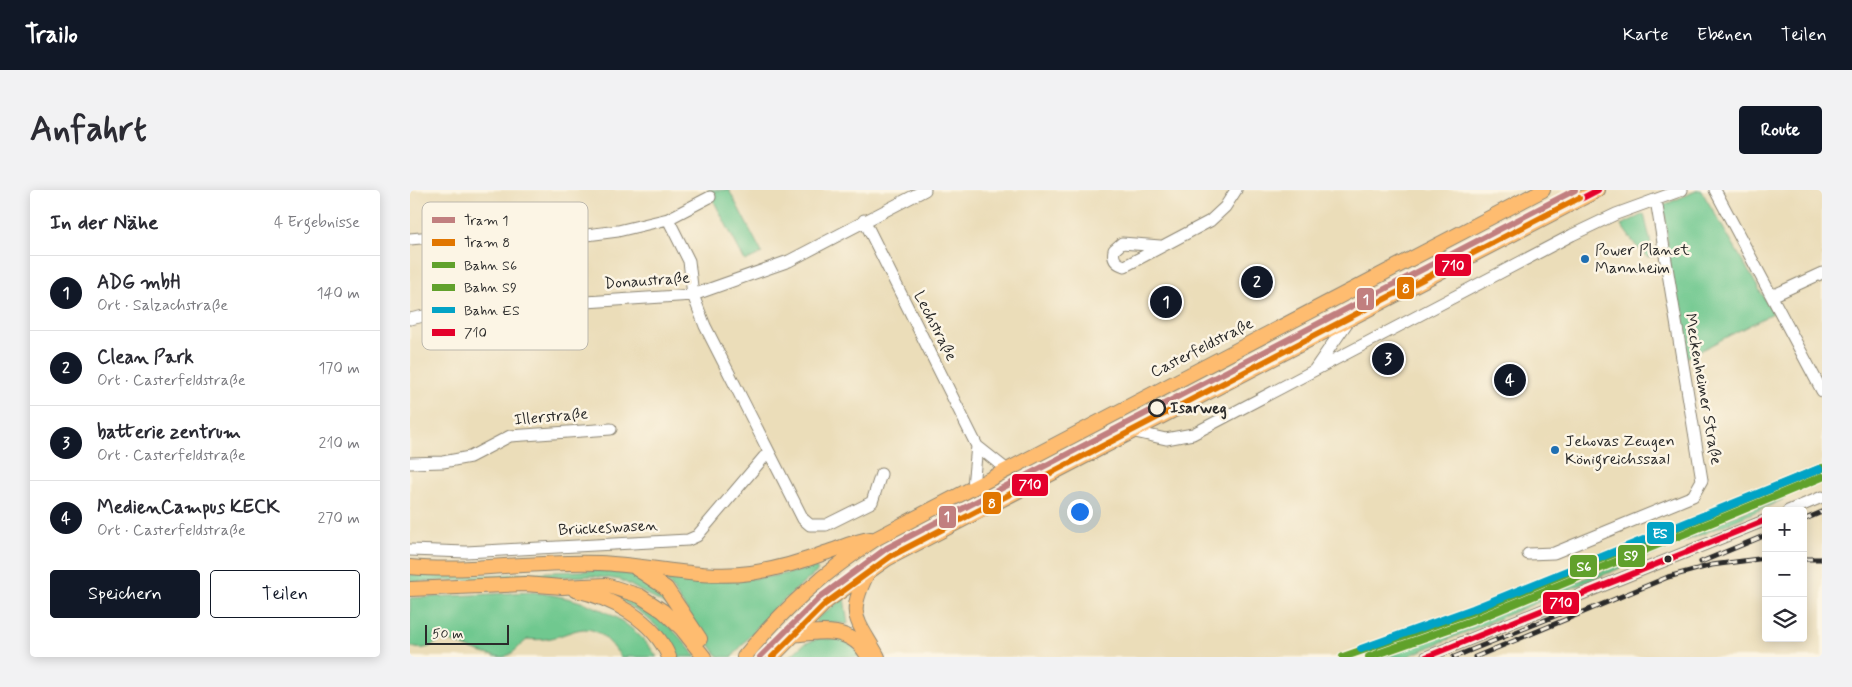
<!DOCTYPE html>
<html lang="de">
<meta charset="utf-8">
<style>
body{margin:0;font-family:Mynerve,sans-serif;background:#f2f2f3;color:#2b2b33}
.controls{position:absolute;right:15px;bottom:15px;display:grid;overflow:hidden;border-radius:5px;box-shadow:0 2px 12px #0003}
.controls button{width:45px;height:45px;display:grid;place-items:center;padding:0;border:0;border-bottom:1px solid #e1e1e2;background:#fff;color:#2b2b33;font:25px sans-serif}
.scale{position:absolute;left:15px;bottom:12px;width:84px;box-sizing:border-box;padding-left:5px;border:2px solid #2b2b2b;border-top:0;font-size:14px;line-height:18px;white-space:nowrap;color:#2b2b2b;-webkit-text-stroke:4px #fcf5e5;paint-order:stroke}
.you{position:absolute;left:669px;top:321px;width:18px;height:18px;margin:-12px;border:4px solid #fff;border-radius:50%;background:#1a73e8;box-shadow:0 0 0 8px #1a73e833}
.badge{display:grid;place-items:center;width:32px;height:32px;border-radius:50%;background:#111827;color:#fff;font-size:16px;font-weight:700}
.pin{position:absolute;translate:-50% -50%;border:2px solid #fff;box-shadow:0 1px 5px #0006}
.list{margin:0;padding:0;list-style:none}
h2{display:flex;justify-content:space-between;align-items:center;height:65px;margin:0;padding:0 20px;font-size:21px}
h2 small{font-size:16px;font-weight:400;color:#7c7c81}
.list li{display:grid;grid-template-columns:32px 1fr auto;gap:15px;align-items:center;box-sizing:border-box;height:75px;padding:0 20px;border-top:1px solid #e1e1e2}
.list b{display:block;font-size:19px;white-space:nowrap}
.list p{margin:0;font-size:16px;white-space:nowrap;color:#7c7c81}
.list em{font-size:16px;font-style:normal;color:#7c7c81}
.actions{display:flex;gap:10px;padding:15px 20px}
.actions a{flex:1;padding:11px 0;border:1px solid #111827;border-radius:5px;text-align:center;font-size:18px;color:#111827}
.actions .main{background:#111827;color:#fff}
.icon{flex:none;width:28px;height:28px;fill:none;stroke:currentColor;stroke-width:2;stroke-linecap:round;stroke-linejoin:round}
.map{position:relative;flex:none;width:1412px;height:467px;overflow:hidden;border-radius:5px}
header{display:flex;align-items:center;gap:30px;box-sizing:border-box;height:70px;padding:0 25px;background:#111827;color:#fff}
header strong{font-size:24px}
nav{display:flex;gap:28px;margin-inline-start:auto;font-size:18px}
.intro{display:flex;align-items:center;justify-content:space-between;box-sizing:border-box;height:120px;padding:0 30px}
h1{margin:0;font-size:35px}
.button{padding:12px 22px;border-radius:5px;background:#111827;color:#fff;font-size:18px;font-weight:700}
main{display:flex;gap:30px;padding:0 30px}
aside{flex:1;background:#fff;border-radius:5px;box-shadow:0 2px 12px #0003}
.map>svg:first-child{display:block}
.green{fill:#6fc88f;stroke:#4d7a5d}
.lines{fill:none;stroke-linecap:round;stroke-linejoin:round}
.minor-casing{stroke:#8b8472;stroke-width:13}
.major-casing{stroke:#8b8472;stroke-width:16}
.minor{stroke:#fff;stroke-width:11}
.major{stroke:#febc70;stroke-width:14}
.rail-casing{stroke:#2b2b2b;stroke-width:5}
.rail{stroke:#fcf5e5;stroke-width:3;stroke-dasharray:9;stroke-linecap:butt}
.bus-1-casing{stroke:#fcf5e5;stroke-width:10}
.bus-1{stroke:#e4002b;stroke-width:6}
.rail-1-casing{stroke:#fcf5e5;stroke-width:11}
.rail-2-casing{stroke:#fcf5e5;stroke-width:11}
.rail-3-casing{stroke:#fcf5e5;stroke-width:11}
.rail-1{stroke:#61a12c;stroke-width:8}
.rail-2{stroke:#61a12c;stroke-width:8}
.rail-3{stroke:#02a3c6;stroke-width:8}
.tram-1-casing{stroke:#fcf5e5;stroke-width:10}
.tram-2-casing{stroke:#fcf5e5;stroke-width:10}
.tram-1{stroke:#c17f7f;stroke-width:6}
.tram-2{stroke:#e17600;stroke-width:6}
.poi-dot{fill:#1f6fb2;stroke:#fcf5e5;stroke-width:2}
.stop-dot{fill:#fcf5e5;stroke:#2b2b2b;stroke-width:2.5}
.bus-dot{fill:#2b2b2b;stroke:#fcf5e5;stroke-width:2}
.labels{text-anchor:middle;dominant-baseline:central;stroke-width:5;stroke-linejoin:round;paint-order:stroke}
.poi-label{font-size:16px;fill:#2b2b2b;stroke:#fcf5e5;text-anchor:start}
.street-label{font-size:16px;fill:#2b2b2b;stroke:#fcf5e5}
.stop-label{font-size:16px;font-weight:bold;fill:#2b2b2b;stroke:#fcf5e5;text-anchor:start}
.key{fill:#fcf5e5;stroke:#bdb8ad;stroke-width:1}
.key-label{font-size:14px;fill:#2b2b2b}
.line-badge{stroke:#fcf5e5;stroke-width:2}
.badge-label{font-size:14px;text-anchor:middle;font-weight:bold;fill:#fff}
</style>
<header>
<strong>Trailo</strong>
<nav><a>Karte</a><a>Ebenen</a><a>Teilen</a></nav>
</header>
<div class="intro"><h1>Anfahrt</h1><a class="button">Route</a></div>
<main>
<aside>
<h2>In der Nähe<small>4 Ergebnisse</small></h2>
<ul class="list">
<li><span class="badge">1</span><div><b>ADG mbH</b><p>Ort · Salzachstraße</p></div><em>140 m</em></li>
<li><span class="badge">2</span><div><b>Clean Park</b><p>Ort · Casterfeldstraße</p></div><em>170 m</em></li>
<li><span class="badge">3</span><div><b>batterie zentrum</b><p>Ort · Casterfeldstraße</p></div><em>210 m</em></li>
<li><span class="badge">4</span><div><b>MedienCampus KECK</b><p>Ort · Casterfeldstraße</p></div><em>270 m</em></li>
</ul>
<div class="actions"><a class="main">Speichern</a><a>Teilen</a></div>
</aside>
<div class="map">
<svg width="1412" height="467" viewBox="0 0 1412 467">
<rect width="100%" height="100%" fill="#fcf5e5"/>
<filter id="ink" filterUnits="userSpaceOnUse"><feTurbulence type="fractalNoise" baseFrequency=".02" numOctaves="2"/><feDisplacementMap in="SourceGraphic" scale="10" xChannelSelector="R" yChannelSelector="G"/><feConvolveMatrix kernelMatrix="1 2 1 2 8 2 1 2 1" color-interpolation-filters="sRGB"/></filter>
<filter id="wash" filterUnits="userSpaceOnUse"><feTurbulence type="fractalNoise" baseFrequency=".0096" numOctaves="4" result="noise"/><feDisplacementMap in="SourceGraphic" scale="20" xChannelSelector="R" yChannelSelector="G"/><feGaussianBlur stdDeviation="1.12" result="paint"/><feColorMatrix in="noise" values="0 0 0 0 0 0 0 0 0 0 0 0 0 0 0 0 0 1.4 0 .05"/><feComposite in="paint" operator="in"/></filter>
<g filter="url(#wash)">
<rect width="100%" height="100%" fill="#ebddb9"/>
<path class="green" d="M298 0H319L352 63 335 71Z
M1288 0H1291L1363 123 1276 168 1260 78 1254 15Z
M1234 24 1244 66 1238 67 1226 56 1211 35Z
M1375 305 1372 310 1324 331 996 467H971L1137 404Z
M405 377 408 381 362 420 322 467H309L304 461 256 389C307 392 355 391 405 377Z
M194 380C227 384 242 390 261 418L211 390 182 386 0 392V384L37 386Z
M191 401C235 410 259 432 286 467H267C255 435 221 414 191 401Z
M122 402C172 408 218 423 247 467H211C174 413 163 455 118 449 110 455 103 465 93 467 77 467 48 454 33 448 23 456 13 462 0 456V408Z
M434 408 438 434 417 432 407 433 405 430Z
M410 448 435 450 454 467H379L394 454Z"/>
</g>
<g filter="url(#ink)">
<g class="lines">
<defs>
<path id="minor" d="M1305 0 1412 201
M258 29 279 71 283 105 295 136 393 329 400 335H416L462 312 471 284
M454 30 567 256 596 279
M0 49 66 43 161 47 208 41 258 29 300 7
M750 56 712 53 704 60C702 70 707 74 715 76L800 31 815 17 826 0
M1362 106 1412 83
M120 115 121 46
M0 129 37 121 283 105 379 71 515 0
M905 179 939 130
M725 242 756 249 783 244 1162 45 1206 24 1272 0
M0 273 33 272 60 267 100 246 201 239
M563 296 567 256
M1378 321 1412 307
M0 360 56 362 278 350 287 346 354 267 360 264
M1118 364 1144 363 1283 306 1292 290 1246 10
M1016 467 1356 330"/>
<path id="major" d="M0 377C63 383 126 370 190 373 239 375 291 390 341 383 366 379 391 372 415 363 431 358 444 351 461 349
M227 379 256 398 290 449
M458 382C436 426 446 427 468 467
M0 399 115 394 152 397 196 395 230 406 253 421 272 439 294 467
M165 400C202 408 244 430 259 467
M382 445C411 441 443 436 458 467
M334 467C374 418 414 382 467 348L1133 0
M362 467 417 411 477 369 1188 0"/>
</defs>
<use href="#minor" class="minor-casing"/>
<use href="#major" class="major-casing"/>
<use href="#minor" class="minor"/>
<use href="#major" class="major"/>
<defs>
<path id="rail" d="M1393 330 1412 322
M1393 369H1412
M1291 372 1356 345
M1044 467 1150 424
M1065 467 1258 387 1302 375 1356 368"/>
</defs>
<use href="#rail" class="rail-casing"/>
<use href="#rail" class="rail"/>
<defs>
<path id="bus-1" d="M362 467 417 411 477 369 1188 0
M1016 467 1356 330"/>
</defs>
<use href="#bus-1" class="bus-1-casing"/>
<use href="#bus-1" class="bus-1"/>
<defs>
<path id="rail-1" d="M933 467 1064 421 1412 278"/>
<path id="rail-2" d="M959 467 1067 429 1412 287"/>
<path id="rail-3" d="M951 459 1063 419 1409 279"/>
</defs>
<use href="#rail-1" class="rail-1-casing"/>
<use href="#rail-2" class="rail-2-casing"/>
<use href="#rail-3" class="rail-3-casing"/>
<use href="#rail-1" class="rail-1"/>
<use href="#rail-2" class="rail-2"/>
<use href="#rail-3" class="rail-3"/>
<defs>
<path id="tram-1" d="M350 467 409 408 477 358 1165 0"/>
<path id="tram-2" d="M362 467 415 414 481 366 1169 8"/>
</defs>
<use href="#tram-1" class="tram-1-casing"/>
<use href="#tram-2" class="tram-2-casing"/>
<use href="#tram-1" class="tram-1"/>
<use href="#tram-2" class="tram-2"/>
</g>
</g>
<g class="poi-dot">
<circle cx="1175" cy="69" r="5"/>
<circle cx="1145" cy="260" r="5"/>
</g>
<circle class="stop-dot" cx="747" cy="218" r="8"/>
<circle class="bus-dot" cx="1258" cy="369" r="4.5"/>
<g class="labels">
<g class="poi-label">
<text x="1185" y="60">Power Planet<tspan x="1185" dy="18">Mannheim</tspan></text>
<text x="1155" y="251">Jehovas Zeugen<tspan x="1155" dy="18">Königreichssaal</tspan></text>
</g>
<g class="street-label">
<text transform="translate(237 91) rotate(-4)">Donaustraße</text>
<text transform="translate(525 136) rotate(63)">Lechstraße</text>
<text transform="translate(792 158) rotate(-27)">Casterfeldstraße</text>
<text transform="translate(1293 199) rotate(80)">Meckenheimer Straße</text>
<text transform="translate(141 227) rotate(-5)">Illerstraße</text>
<text transform="translate(198 338) rotate(-3)">Brückeswasen</text>
</g>
<g class="stop-label">
<text x="760" y="218">Isarweg</text>
</g>
</g>
<rect x="12" y="12" width="166" height="148" rx="8" class="key"/>
<rect x="22" y="27" width="23" height="6" fill="#c17f7f"/>
<rect x="22" y="49" width="23" height="7" fill="#e17600"/>
<rect x="22" y="72" width="23" height="6" fill="#61a12c"/>
<rect x="22" y="94" width="23" height="7" fill="#61a12c"/>
<rect x="22" y="117" width="23" height="6" fill="#02a3c6"/>
<rect x="22" y="139" width="23" height="7" fill="#e4002b"/>
<g class="key-label">
<text x="54" y="35">Tram 1</text>
<text x="54" y="57">Tram 8</text>
<text x="54" y="80">Bahn S6</text>
<text x="54" y="102">Bahn S9</text>
<text x="54" y="125">Bahn ES</text>
<text x="54" y="147">710</text>
</g>
<g class="line-badge">
<rect x="1024" y="63" width="38" height="24" rx="5" fill="#e4002b"/>
<rect x="986" y="86" width="19" height="24" rx="5" fill="#e17600"/>
<rect x="946" y="97" width="19" height="24" rx="5" fill="#c17f7f"/>
<rect x="601" y="283" width="38" height="24" rx="5" fill="#e4002b"/>
<rect x="572" y="301" width="20" height="24" rx="5" fill="#e17600"/>
<rect x="528" y="315" width="19" height="24" rx="5" fill="#c17f7f"/>
<rect x="1236" y="331" width="29" height="24" rx="5" fill="#02a3c6"/>
<rect x="1207" y="354" width="29" height="24" rx="5" fill="#61a12c"/>
<rect x="1159" y="364" width="29" height="24" rx="5" fill="#61a12c"/>
<rect x="1132" y="401" width="38" height="24" rx="5" fill="#e4002b"/>
</g>
<g class="badge-label">
<text x="1043" y="80">710</text>
<text x="996" y="103">8</text>
<text x="956" y="114">1</text>
<text x="620" y="299">710</text>
<text x="582" y="318">8</text>
<text x="537" y="331">1</text>
<text x="1250" y="348">ES</text>
<text x="1221" y="370">S9</text>
<text x="1174" y="381">S6</text>
<text x="1151" y="417">710</text>
</g>
</svg>
<div class="controls">
<button>+</button>
<button>−</button>
<button><svg class="icon" aria-label="layers" viewBox="0 0 24 24"><path d="M12 4l9 5-9 5-9-5zM3 14l9 5 9-5"/></svg></button>
</div>
<div class="scale">50 m</div>
<div class="you"></div>
<div class="pin badge" style="left:756px;top:112px">1</div>
<div class="pin badge" style="left:847px;top:92px">2</div>
<div class="pin badge" style="left:978px;top:169px">3</div>
<div class="pin badge" style="left:1100px;top:190px">4</div>
</div>
</main>
